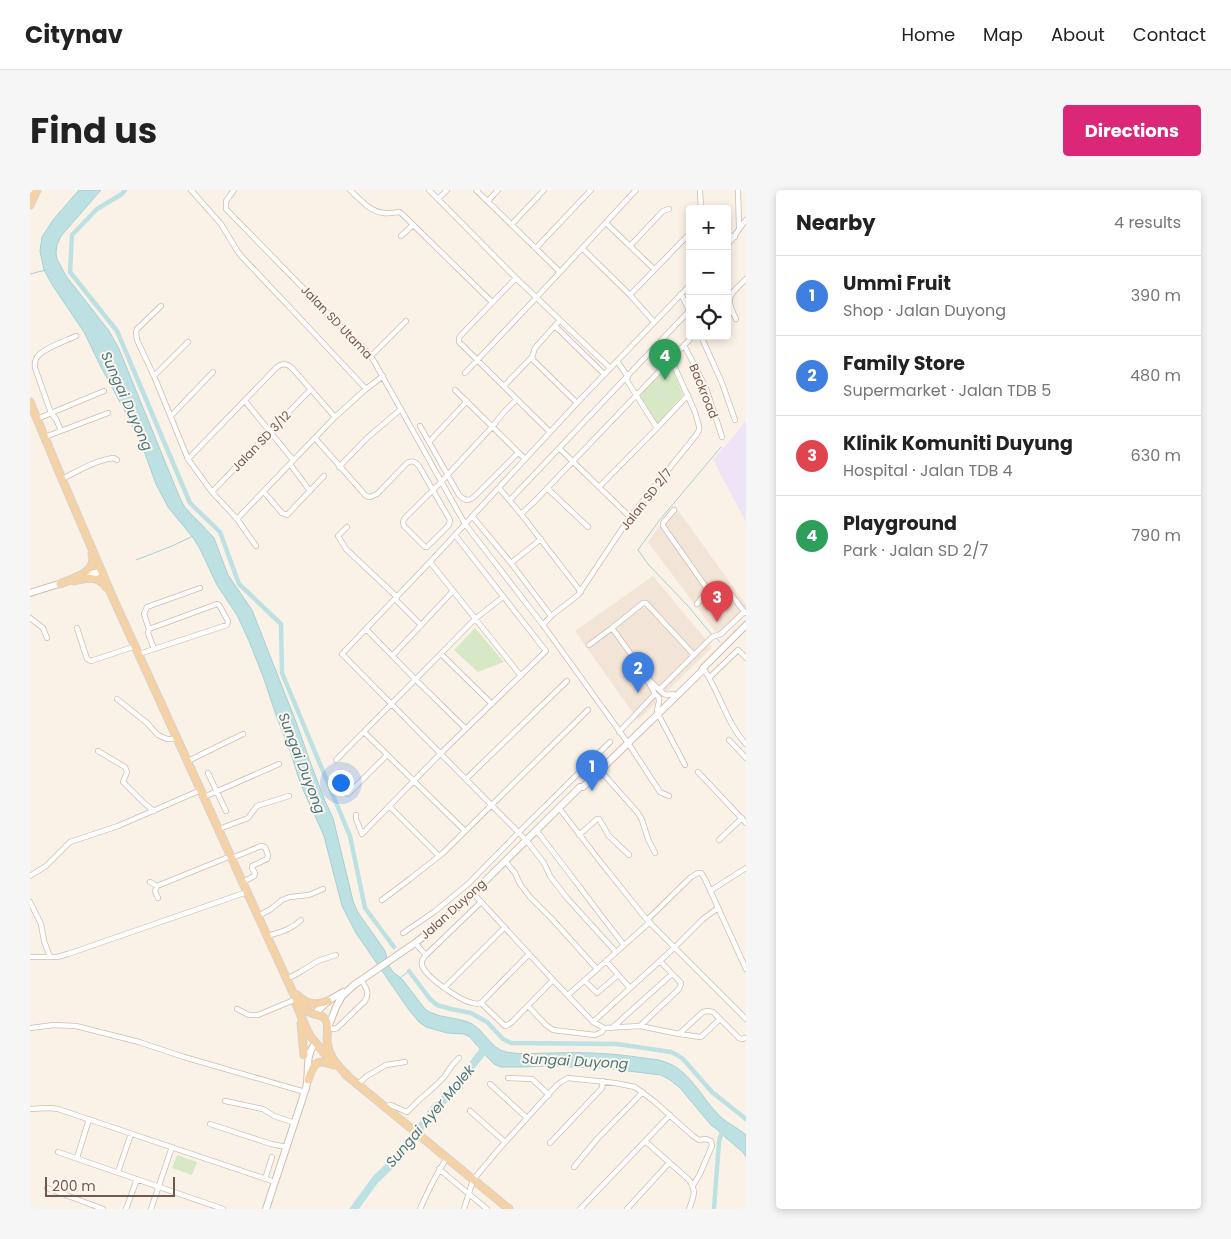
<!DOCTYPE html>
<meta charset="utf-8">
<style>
body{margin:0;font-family:Poppins,sans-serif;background:#f6f6f6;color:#222}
.controls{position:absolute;right:15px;top:15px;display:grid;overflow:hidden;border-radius:5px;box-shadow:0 2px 8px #0003}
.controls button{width:45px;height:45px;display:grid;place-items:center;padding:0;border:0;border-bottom:1px solid #e0e0e0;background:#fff;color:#222;font:25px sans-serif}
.scale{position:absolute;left:15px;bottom:12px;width:130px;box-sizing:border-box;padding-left:5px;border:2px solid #73584d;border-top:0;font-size:14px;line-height:18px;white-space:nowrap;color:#73584d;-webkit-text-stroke:4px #fef6ed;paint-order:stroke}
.you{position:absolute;left:310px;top:592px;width:18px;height:18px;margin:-12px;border:4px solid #fff;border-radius:50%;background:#1a73e8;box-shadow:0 0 0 8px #1a73e833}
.badge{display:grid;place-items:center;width:32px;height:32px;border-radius:50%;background:#db2777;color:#fff;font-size:16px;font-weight:700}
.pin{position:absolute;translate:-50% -41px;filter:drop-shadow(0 1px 2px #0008)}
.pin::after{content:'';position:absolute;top:26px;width:18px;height:15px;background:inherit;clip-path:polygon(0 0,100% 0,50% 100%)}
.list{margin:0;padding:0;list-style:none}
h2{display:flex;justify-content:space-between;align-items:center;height:65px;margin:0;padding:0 20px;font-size:21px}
h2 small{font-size:16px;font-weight:400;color:#767676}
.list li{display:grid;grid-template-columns:32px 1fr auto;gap:15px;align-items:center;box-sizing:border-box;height:80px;padding:0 20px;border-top:1px solid #e0e0e0}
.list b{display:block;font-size:19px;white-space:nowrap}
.list p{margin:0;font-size:16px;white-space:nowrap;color:#767676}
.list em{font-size:16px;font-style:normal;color:#767676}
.icon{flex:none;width:28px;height:28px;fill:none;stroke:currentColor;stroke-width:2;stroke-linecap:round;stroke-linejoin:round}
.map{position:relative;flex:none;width:716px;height:1019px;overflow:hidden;border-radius:5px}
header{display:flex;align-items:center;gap:30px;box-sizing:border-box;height:70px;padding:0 25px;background:#fff;border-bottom:1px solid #e0e0e0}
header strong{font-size:24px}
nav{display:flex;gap:28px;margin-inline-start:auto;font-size:18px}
.intro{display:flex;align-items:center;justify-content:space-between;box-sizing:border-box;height:120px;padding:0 30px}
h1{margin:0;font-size:35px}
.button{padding:12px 22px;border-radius:5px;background:#db2777;color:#fff;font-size:18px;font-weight:700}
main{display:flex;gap:30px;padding:0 30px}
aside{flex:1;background:#fff;border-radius:5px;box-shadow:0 2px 8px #0003}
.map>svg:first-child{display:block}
.residential{fill:#f2e4d6}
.education{fill:#efe4f7}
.green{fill:#d6e8c6}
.water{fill:#bde0e3;stroke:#a4d0d4}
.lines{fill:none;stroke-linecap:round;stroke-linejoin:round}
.stream{stroke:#a4d0d4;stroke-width:1}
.canal{stroke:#bde0e3;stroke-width:4.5}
.river{stroke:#bde0e3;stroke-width:8}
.street-casing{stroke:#cebcb1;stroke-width:6}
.secondary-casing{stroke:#d1bbaf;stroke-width:8}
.primary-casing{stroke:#d8d0cd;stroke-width:9}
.street{stroke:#fff;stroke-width:4.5}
.secondary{stroke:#fff;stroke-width:6}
.primary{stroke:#f5d2a5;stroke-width:7}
.labels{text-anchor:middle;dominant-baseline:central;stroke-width:4;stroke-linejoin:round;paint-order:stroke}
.street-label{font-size:12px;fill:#73584d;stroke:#fef6ed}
.water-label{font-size:14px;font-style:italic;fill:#45777e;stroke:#fef6ed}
</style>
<header>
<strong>Citynav</strong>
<nav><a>Home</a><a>Map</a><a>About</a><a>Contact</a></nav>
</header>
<div class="intro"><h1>Find us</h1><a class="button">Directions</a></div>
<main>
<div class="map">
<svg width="716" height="1019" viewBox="0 0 716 1019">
<rect width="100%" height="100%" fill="#fbf2e7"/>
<path class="residential" d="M645 316 716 415V424L690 448 618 352Z
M623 386 682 457 608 530 545 441Z"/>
<path class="education" d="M715 232H716V332L683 270Z"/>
<path class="green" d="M640 174 653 205 627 234 609 205Z
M445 438 474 472 448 482 424 460Z
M147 965 167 972 162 985 142 978Z"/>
<path class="water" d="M49 0H71L31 46 27 55 26 63 27 69 36 86 79 141 89 159 149 306 154 316 161 324 170 333 184 348 198 385 222 420 266 532 282 577 295 611 303 628 323 711 327 721 355 761 359 776 363 782 372 789 395 819C407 828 424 827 438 832 454 838 460 859 476 862 491 865 507 863 522 863 552 862 583 863 613 868 620 869 629 869 635 872 658 879 671 906 686 922 694 932 707 937 716 945V967C712 960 707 958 701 952 694 947 689 940 681 935L650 898 640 890 631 885 573 878 515 876 493 877H471L464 874 457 867 440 847 434 844 417 843 396 837 389 832 379 820 326 743 312 716 294 646 271 595 260 561 246 525 234 489 219 451 207 425 187 395 170 359 164 349 138 317 126 294 114 261 98 227 71 177 54 142 23 96 14 80 10 61 12 47 23 30Z"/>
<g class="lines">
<path class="stream" d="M0 84 16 80
M106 370 142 356 163 346
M683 446 657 415 618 374 608 360 628 332 691 257
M686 448 690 452
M370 788 379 781"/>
<path class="canal" d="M95 0 92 4 67 19 42 45 40 82 87 141 160 313 190 342 209 394 251 434 252 483 320 646 335 718 364 757
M379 781 400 809 407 815 421 819 441 823 457 832 473 849 481 853 587 854 641 862 647 865 653 869 682 902 716 929
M684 1019 689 951 693 939"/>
<path class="river" d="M324 1019 345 990 370 966 404 919 419 905 457 856"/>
<defs>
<path id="street" d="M161 0 191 34 208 62 214 69 266 124 336 199
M204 0 196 11V19L316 142 330 154 341 166 435 334 513 435 598 553 630 602 639 606
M320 0C330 9 340 22 354 23 360 24 365 22 370 22L462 112
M399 0 486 88 580 178
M446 0 530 82
M670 0 671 19
M708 0 709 38
M408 9 417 0
M458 11 468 0
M576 33 624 79
M482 34 514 0
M697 44 705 47
M371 46 383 35
M697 55C705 47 709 38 716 30
M600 56 633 21 639 19
M506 58 561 0
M552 58 600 105 624 132
M486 88 431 145 429 148V152L520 242
M651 104 660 122
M600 105 660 43
M131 116 107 139 106 142 107 150 124 186 158 269 182 302 207 329 226 356
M706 129C694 106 700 105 716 89
M530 130 505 158 502 167 504 171 547 213
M525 136 574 184
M671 146 692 193 705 230
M654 155 676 198 692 247
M341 166 376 131
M587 171 598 187
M435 183 506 108 606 0
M124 186 158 152
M596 189 627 238
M474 196 502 167
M425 200 495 269
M215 211 263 270
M141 226 183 182
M7 229 74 201
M390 236 429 305C434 310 438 312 444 307L488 263
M31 241 26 229 21 223 5 178C5 175 4 173 6 169 10 159 36 151 46 146
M15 247 78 223
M285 248 336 306 340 307 347 304 377 273C382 270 385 271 389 276L420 330 419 335 397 357H395L374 336 373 332 374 329 411 292 462 237 474 222 487 209
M399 252 437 211
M530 259 600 327
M158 269 246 178C252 173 256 173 262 178L305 227
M260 274 280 301
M309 277 337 248 371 219
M32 289C48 281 66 270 84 268L87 270
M569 297 628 237 658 205
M469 298 491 324 551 402
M517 298 558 337
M182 302 280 200
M234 302 252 323 257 325 294 286
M480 310 659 121
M644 320 633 333V336L678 400
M491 324 505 311 663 146
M442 326 481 373 521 426
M207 329 305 227 336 199 353 186
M317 337 308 346 316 359 367 407
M400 372 491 486
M481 373 511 349
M365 409 391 435
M667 414C674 406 679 396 689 393L694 395 715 423
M0 428 13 438 17 448
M513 435 521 426 548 405 600 327 667 244 669 240V236L665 222 641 169
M47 438 57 469 61 471 106 456
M582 438 611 478 625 504 629 508V512L627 520
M119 439 114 424 117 417 170 398
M336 439 386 490 436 539
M559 455 582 438 613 413H616L663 464
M109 464 197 435 198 431 189 415 187 414 119 439 118 443 124 459
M411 464 462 514
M363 465 423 401
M673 478C690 502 696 533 716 554
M679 488 708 460 716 468
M618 489 634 504 637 505 643 504
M630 499 682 447 691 444 714 422
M87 509 117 533 128 545 137 549H148
M628 524 655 575
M334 542 435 641
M589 542 625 504
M699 550 716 568
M68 561 95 577 97 582 93 592 114 613 124 621
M306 570 445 429 473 407
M158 571 213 544
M570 580 608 623 612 630 618 649 625 663
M668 582 716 633
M178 583 196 621
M436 589 537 491
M318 604 357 565
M174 607 249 574
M359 616 409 666
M529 618 569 670 617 730 716 829
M326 625V629L332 644 410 564 516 461 425 345
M189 639 218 628 227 616 259 606
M506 640C536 678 564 717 594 755
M549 645 567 629H569L579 646 599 665
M689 650 712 628
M202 668 231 656 235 657 238 665 237 669 222 676V678L225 683 224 686 213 692
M475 671 485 683 490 694 500 707 522 729 567 779
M0 686 16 676 40 652 88 636 171 600
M120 692 127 696 201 666
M127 696 125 701 128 708
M680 701 716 678
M443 703 523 790 563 832 574 838 610 836 649 844 673 822 677 821 683 822 709 848 712 849 716 848
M352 710 380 689 413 663 558 520
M0 712 11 734 14 751 20 767
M228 726 241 719 252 710 260 707 279 705 293 699
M617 730 661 687 668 683H671L675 689 716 779
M373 743 404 722 438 694 489 642 580 552
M237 746C250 742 261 740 271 730
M385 753 396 765C393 768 391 771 392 775 395 787 431 811 443 813 446 814 448 814 451 813L475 836 478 835 482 832 523 790
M586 762 537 708 520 686 514 673 496 650 312 464 400 372 547 213 660 95
M396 765 451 712
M0 767H27L38 764 217 702
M576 771 600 798
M257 789 270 782 288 771 306 765
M554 790 567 803 588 785
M414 798 475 737
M538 805 620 732
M451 813 499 764
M498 816 516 835 523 840 565 845 572 842 574 838
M207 819 219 825H228L264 810
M563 832 644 758 673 729 688 718
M610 836 649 799 651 794V793L630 771
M583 837 642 784
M0 838 24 835 46 836 109 852 154 867 275 902
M298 838 304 839 307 838 335 811C340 803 336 797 331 790
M649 844 671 847 690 829
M478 888 502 889 519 905
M460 894 497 928
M327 895 337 886 356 875 375 872
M195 911 233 919 244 926 265 933
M355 917 361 915 377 922C381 919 384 915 388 911 397 903 406 896 414 887 419 880 422 874 429 868
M0 919 19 918 28 919 245 992
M440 921 475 952
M180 934 241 954 257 957
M615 951 658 989C667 999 664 1007 659 1019
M520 953 572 898 573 891
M28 962 193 1019
M47 968 59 929
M544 977 568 948 613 902
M409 979 457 1019
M88 982 101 944
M235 989 242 967
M17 998 73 1019
M96 1019 107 989
M121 1019 142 957
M390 1019C398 1001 406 984 417 968
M434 1019 443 990 468 960 527 895 531 892 538 888 585 893 605 897 625 912 663 946 669 950 676 949 681 951 682 956 669 986 663 995
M550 1019 640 925
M597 1019 639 973"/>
<path id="secondary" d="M51 387 72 381
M0 403 35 392
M284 824 298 811 313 802
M298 838 306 817 312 806 324 795 385 753 407 736 443 703 550 597H553L672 481 673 478 716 435
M236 1019 276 898C280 882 274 865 286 853"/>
<path id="primary" d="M0 15 7 0
M0 212 32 289 83 408 259 794C263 802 266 812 273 818 279 825 292 823 296 830 299 836 297 844 297 850 298 866 307 875 318 886
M44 391C56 388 68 385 76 397
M30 394C43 388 68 382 62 364
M267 805C276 814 285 816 298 811
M266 814 277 840 281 847 300 870
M271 833 274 865
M315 884 479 1019
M278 890C283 875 286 867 303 875"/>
</defs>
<use href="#street" class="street-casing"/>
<use href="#secondary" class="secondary-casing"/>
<use href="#primary" class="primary-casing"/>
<use href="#street" class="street"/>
<use href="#secondary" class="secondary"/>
<use href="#primary" class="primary"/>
</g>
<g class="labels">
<g class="street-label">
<text transform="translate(307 132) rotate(46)">Jalan SD Utama</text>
<text transform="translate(674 201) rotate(68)">Backroad</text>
<text transform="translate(231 251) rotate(-46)">Jalan SD 3/12</text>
<text transform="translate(616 309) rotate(-52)">Jalan SD 2/7</text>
<text transform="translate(423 719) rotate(-42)">Jalan Duyong</text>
</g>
<g class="water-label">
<text transform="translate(97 211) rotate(66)">Sungai Duyong</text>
<text transform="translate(272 573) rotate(69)">Sungai Duyong</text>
<text transform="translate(545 871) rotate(3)">Sungai Duyong</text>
<text transform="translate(400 926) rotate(-50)">Sungai Ayer Molek</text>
</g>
</g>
</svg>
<div class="controls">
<button>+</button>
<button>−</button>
<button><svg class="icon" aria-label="locate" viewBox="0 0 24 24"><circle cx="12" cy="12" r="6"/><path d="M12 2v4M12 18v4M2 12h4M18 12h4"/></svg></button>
</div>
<div class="scale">200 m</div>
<div class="you"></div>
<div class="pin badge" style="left:562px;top:601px;background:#3f7fe0">1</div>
<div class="pin badge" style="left:608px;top:503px;background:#3f7fe0">2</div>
<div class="pin badge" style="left:687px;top:432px;background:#e0444e">3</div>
<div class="pin badge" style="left:635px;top:190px;background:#2e9e5b">4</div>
</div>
<aside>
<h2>Nearby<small>4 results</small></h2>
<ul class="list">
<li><span class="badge" style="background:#3f7fe0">1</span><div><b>Ummi Fruit</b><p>Shop · Jalan Duyong</p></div><em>390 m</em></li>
<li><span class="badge" style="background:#3f7fe0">2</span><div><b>Family Store</b><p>Supermarket · Jalan TDB 5</p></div><em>480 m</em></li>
<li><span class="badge" style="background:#e0444e">3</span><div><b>Klinik Komuniti Duyung</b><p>Hospital · Jalan TDB 4</p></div><em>630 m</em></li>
<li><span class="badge" style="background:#2e9e5b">4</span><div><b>Playground</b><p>Park · Jalan SD 2/7</p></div><em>790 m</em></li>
</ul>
</aside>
</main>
